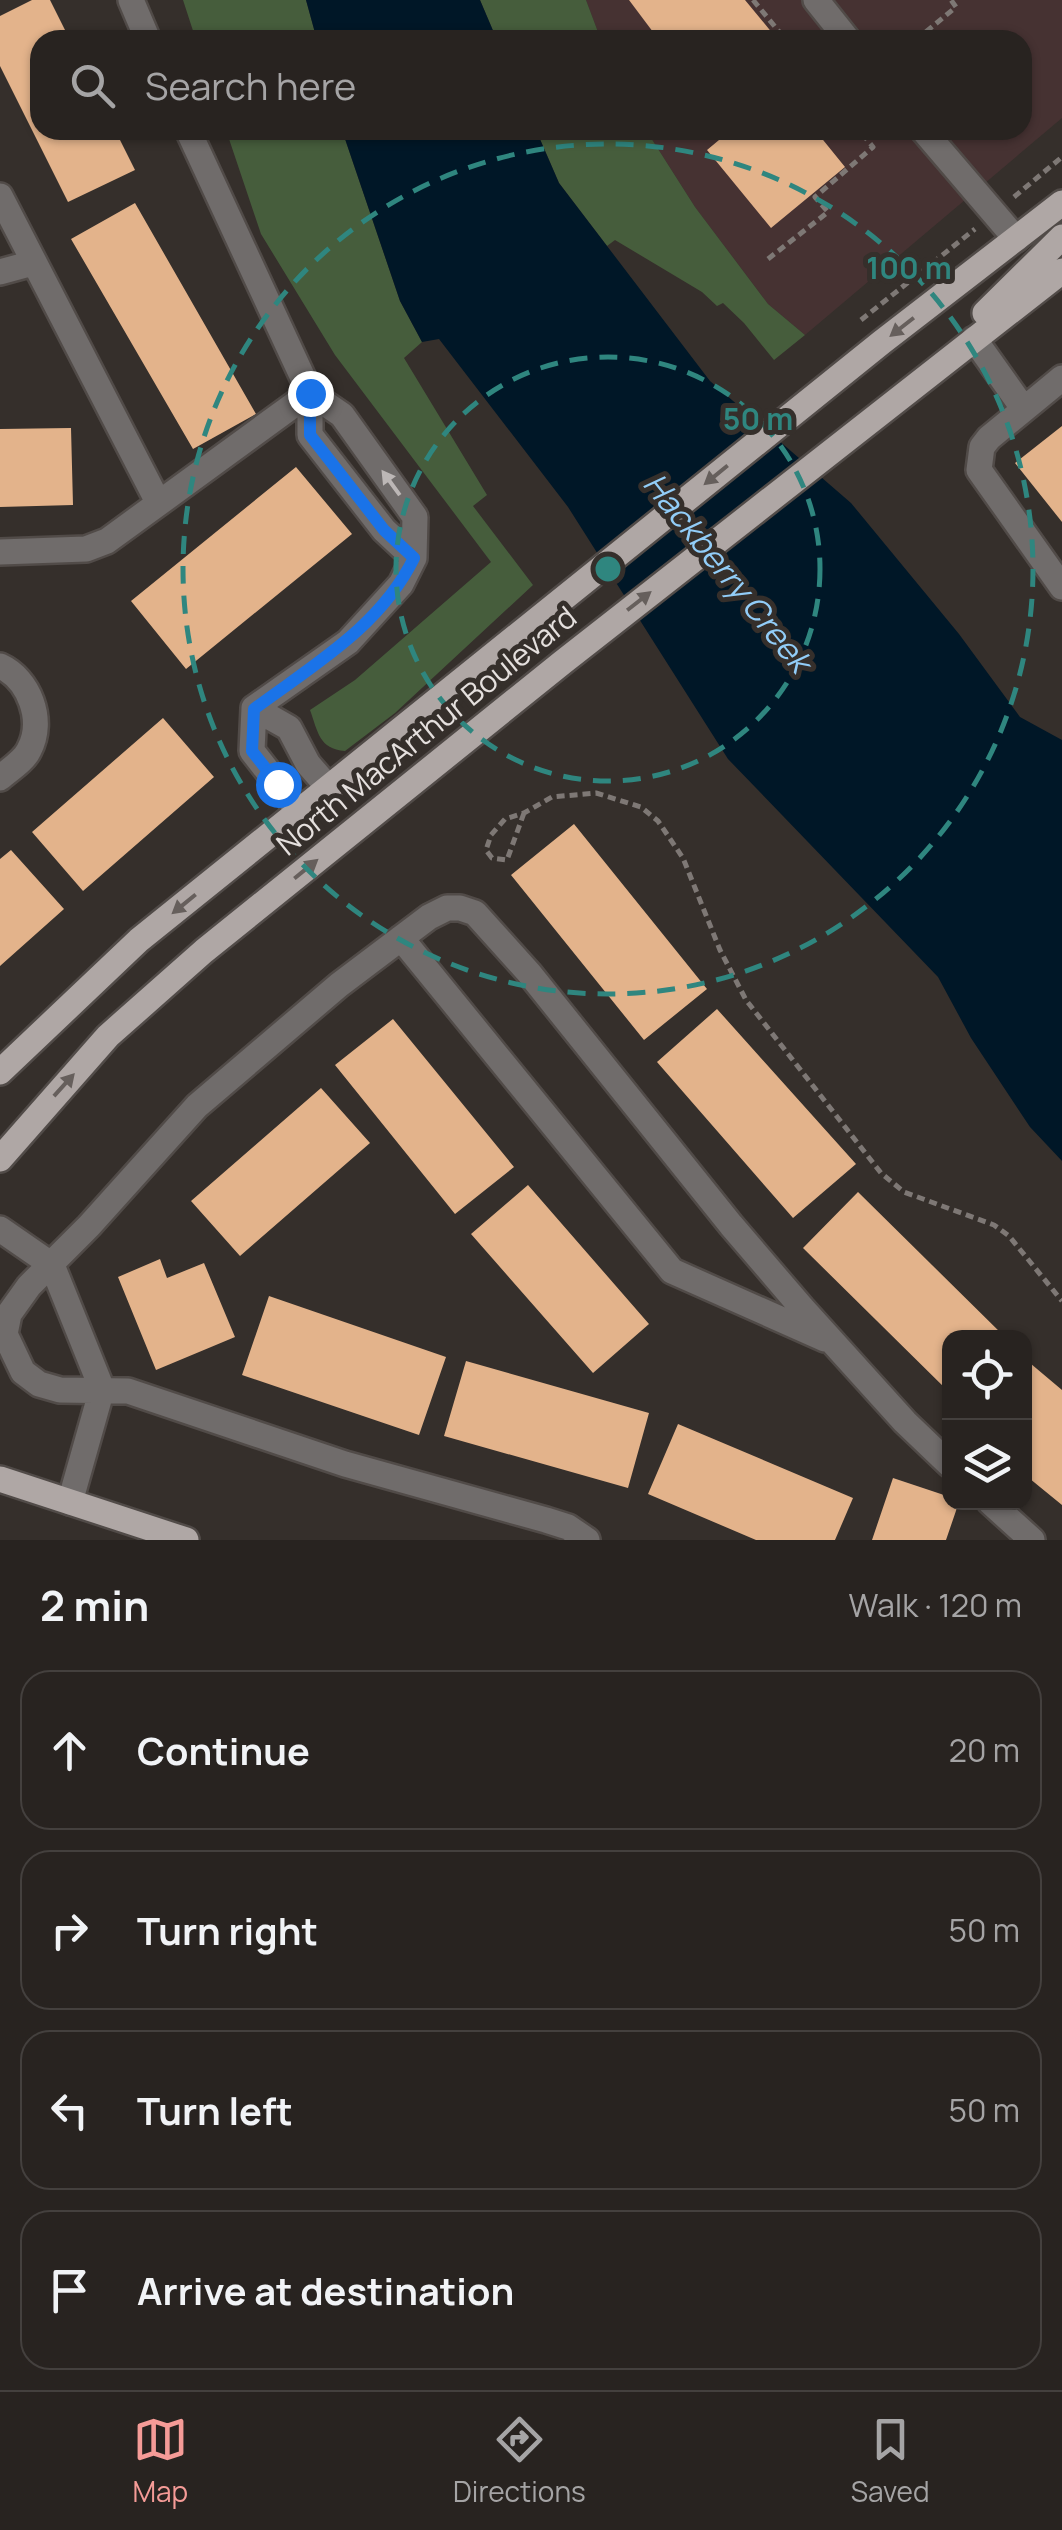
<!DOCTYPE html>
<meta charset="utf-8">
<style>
body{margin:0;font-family:Manrope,sans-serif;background:#302b29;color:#f1f3f6}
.controls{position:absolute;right:30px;bottom:30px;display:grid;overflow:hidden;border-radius:20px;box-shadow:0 2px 8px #0004}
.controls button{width:90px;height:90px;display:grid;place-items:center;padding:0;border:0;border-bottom:2px solid #44403e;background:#282320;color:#f1f3f6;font:50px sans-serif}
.stop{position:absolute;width:30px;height:30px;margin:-22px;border:8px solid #1a73e8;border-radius:50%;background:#fff}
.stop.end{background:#1a73e8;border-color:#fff;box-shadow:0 2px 10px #0008}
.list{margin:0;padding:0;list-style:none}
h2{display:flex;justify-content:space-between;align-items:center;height:130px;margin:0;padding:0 40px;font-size:42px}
h2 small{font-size:32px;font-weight:400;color:#a5a4a5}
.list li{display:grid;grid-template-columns:65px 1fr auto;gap:30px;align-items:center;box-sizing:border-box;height:160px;margin:0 20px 20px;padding:0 20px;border:2px solid #44403e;border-radius:30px}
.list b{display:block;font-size:38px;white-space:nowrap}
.list em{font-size:32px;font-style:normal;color:#a5a4a5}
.icon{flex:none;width:55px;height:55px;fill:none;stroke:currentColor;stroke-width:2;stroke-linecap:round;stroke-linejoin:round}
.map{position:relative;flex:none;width:1062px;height:1540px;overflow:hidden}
.search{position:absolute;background:#282320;box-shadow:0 2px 8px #0004;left:30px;right:30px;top:30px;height:110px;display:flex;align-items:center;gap:25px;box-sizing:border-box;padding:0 35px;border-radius:30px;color:#a5a4a5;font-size:38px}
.sheet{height:850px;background:#282320}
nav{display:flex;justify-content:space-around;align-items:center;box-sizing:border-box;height:140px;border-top:2px solid #44403e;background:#282320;font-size:28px;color:#a5a4a5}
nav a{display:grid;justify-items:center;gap:5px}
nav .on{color:#f59b97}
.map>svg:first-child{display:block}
.commercial{fill:#463232}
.green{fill:#465d3c}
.water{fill:#001727}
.building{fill:#e3b38b}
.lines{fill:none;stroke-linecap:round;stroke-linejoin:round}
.minor-casing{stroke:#514b48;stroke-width:30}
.major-casing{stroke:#514b48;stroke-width:30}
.path{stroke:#7e7875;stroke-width:5;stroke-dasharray:8 5;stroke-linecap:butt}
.minor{stroke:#706c6b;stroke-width:25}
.major{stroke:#afa7a5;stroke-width:25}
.oneway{fill:#665f5c}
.oneway2{fill:#bcb7b6}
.route{stroke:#1a73e8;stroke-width:12}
.ring{fill:none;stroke:#2f867f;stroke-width:5;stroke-dasharray:18 12}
.labels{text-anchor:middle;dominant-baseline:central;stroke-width:10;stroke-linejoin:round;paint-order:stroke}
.street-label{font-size:30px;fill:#e5e0de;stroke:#352f2b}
.water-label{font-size:32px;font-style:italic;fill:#92cdf8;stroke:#352f2b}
.centre{fill:#2f867f;stroke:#352f2b;stroke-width:5}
.ring-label{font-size:30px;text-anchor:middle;font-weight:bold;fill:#2f867f;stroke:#352f2b;stroke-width:10;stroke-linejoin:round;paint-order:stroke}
</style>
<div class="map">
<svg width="1062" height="1540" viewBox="0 0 1062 1540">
<rect width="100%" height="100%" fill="#352f2b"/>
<path class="commercial" d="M586 0H1062V118L805 335 768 304 695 207 646 130H1022V40H601Z"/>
<path class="green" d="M183 0H306L317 40H196Z
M480 0H586L601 40H497Z
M226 130H342L400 301 422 342 404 358 487 495 473 506 533 585 395 713 345 751C319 749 318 732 310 710L355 680 491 562 335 355 261 234Z
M536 130H646L695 207 768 304 805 335 774 360 744 323 723 303 717 306 702 292 615 240 607 246 559 183Z"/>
<path class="water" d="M306 0H480L497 40H317Z
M342 130H536L559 183 710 381 851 503 959 634 1020 717 1062 740V1161L1030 1127 971 1038 938 977 728 759 568 507 439 339 422 342 400 301Z"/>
<path class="building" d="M32 0H50L70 40H40V130H115L135 170 68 202 0 66V16Z
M629 0H745L778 40H659Z
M731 130H815L845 167 771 228 707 150Z
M135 203 256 414 193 449 71 239Z
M1062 426V522L1015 463Z
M71 428 73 505 0 507V429Z
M296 467 352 534 186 669 131 601Z
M163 718 214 777 83 891 32 832Z
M574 824 707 989 644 1040 511 875Z
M11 850 64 909 0 966V859Z
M717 1009 856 1164 793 1218 657 1062Z
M393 1019 514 1167 455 1214 335 1065Z
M321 1088 370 1143 240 1256 191 1201Z
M528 1185 649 1324 593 1373 471 1234Z
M858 1192 1006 1338H950V1393L803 1248Z
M160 1259 167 1278 204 1263 235 1337 156 1370 118 1277Z
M269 1296 446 1357 419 1435 242 1375Z
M1024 1358 1062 1390V1505L1024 1474Z
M466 1361 649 1413 628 1488 444 1436Z
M678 1424 853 1498 835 1540H756L648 1494Z
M893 1478 950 1497V1502H959L946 1540H872Z"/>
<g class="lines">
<defs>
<path id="minor" d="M131 0 148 40
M816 0 848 40
M188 130 310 393V435L384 530 414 558
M923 130 1016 239
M0 196 158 502
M0 272 33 263
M974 339 1023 408
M1062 378 989 438 982 447 979 470 1062 587
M0 552 86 549 107 541 310 393
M0 666C29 679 45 720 29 750 24 761 9 770 0 778
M254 708 348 642 401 584 414 558 415 517 342 415 310 393
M254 708 252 751 299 811
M254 708 289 728 308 764 328 787
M401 938 672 1271 825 1339
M0 1229 52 1265 102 1389 70 1502
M990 1502 1032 1540
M587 1540 568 1527 546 1520 345 1464 128 1391 60 1390 39 1384 23 1372 5 1334 9 1314 29 1286 89 1226 197 1106 339 985 429 917 447 908H460L475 913 529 973 731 1225 802 1308 905 1422 950 1465"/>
<path id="major" d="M985 313 1062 237
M0 1072 139 940 882 342 1062 203
M0 1159 108 1036 204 951 563 662 1062 271
M0 1479 186 1540"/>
</defs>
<use href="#minor" class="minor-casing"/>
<use href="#major" class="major-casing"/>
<path class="path" d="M753 0 786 40
M916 40 956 7 951 0
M1014 197 1062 157
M768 259 828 212 815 197 873 147 859 130
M861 320 975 229
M524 813 507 860 492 858 486 850 491 835 505 819 524 813 552 797 596 793 641 807 658 821 683 858 720 950 746 1000 881 1173 904 1192 994 1225 1009 1236 1062 1301"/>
<use href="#minor" class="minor"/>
<use href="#major" class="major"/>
</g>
<defs><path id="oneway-solid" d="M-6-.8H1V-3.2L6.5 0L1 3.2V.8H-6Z" transform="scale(2.5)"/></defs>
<g class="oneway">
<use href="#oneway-solid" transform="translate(902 327) rotate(142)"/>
<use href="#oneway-solid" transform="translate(716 475) rotate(141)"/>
<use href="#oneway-solid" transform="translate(639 601) rotate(-38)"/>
<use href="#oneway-solid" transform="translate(306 869) rotate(-39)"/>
<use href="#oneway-solid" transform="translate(184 904) rotate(141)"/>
<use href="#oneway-solid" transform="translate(64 1085) rotate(-48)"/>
</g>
<use class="oneway2" href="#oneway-solid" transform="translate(391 483) rotate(-126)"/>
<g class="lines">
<path class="route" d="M278 784 252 751 254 709C313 665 380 627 414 558L384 530 310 435V393"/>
</g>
<g class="ring">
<circle cx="608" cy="569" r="212"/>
<circle cx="608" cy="569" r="425"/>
</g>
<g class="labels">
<g class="street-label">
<text transform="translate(426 730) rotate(-39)">North MacArthur Boulevard</text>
</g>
<g class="water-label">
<text transform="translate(728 572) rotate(51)">Hackberry Creek</text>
</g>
</g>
<circle cx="608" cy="569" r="15" class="centre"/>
<g class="ring-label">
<text x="909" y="279">100 m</text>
<text x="758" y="430">50 m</text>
</g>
</svg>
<div class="controls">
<button><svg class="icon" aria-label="locate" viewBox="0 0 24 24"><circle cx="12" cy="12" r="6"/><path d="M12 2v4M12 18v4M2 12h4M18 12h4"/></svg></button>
<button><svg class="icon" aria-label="layers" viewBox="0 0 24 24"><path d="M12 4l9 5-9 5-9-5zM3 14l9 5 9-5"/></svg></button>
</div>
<div class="stop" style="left:278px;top:784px"></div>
<div class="stop end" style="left:310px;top:393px"></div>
<div class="search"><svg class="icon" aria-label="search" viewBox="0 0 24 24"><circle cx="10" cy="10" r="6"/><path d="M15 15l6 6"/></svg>Search here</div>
</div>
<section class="sheet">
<h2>2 min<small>Walk · 120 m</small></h2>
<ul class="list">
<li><svg class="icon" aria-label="ahead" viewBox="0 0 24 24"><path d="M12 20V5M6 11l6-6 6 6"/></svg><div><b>Continue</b></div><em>20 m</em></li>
<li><svg class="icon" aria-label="right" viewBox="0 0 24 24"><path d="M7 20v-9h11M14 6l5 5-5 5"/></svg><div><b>Turn right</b></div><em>50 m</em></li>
<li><svg class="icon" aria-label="left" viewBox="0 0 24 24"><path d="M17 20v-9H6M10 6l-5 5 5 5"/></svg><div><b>Turn left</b></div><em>50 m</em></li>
<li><svg class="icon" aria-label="arrive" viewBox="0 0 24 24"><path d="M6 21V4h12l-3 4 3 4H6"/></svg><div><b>Arrive at destination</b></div></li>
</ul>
</section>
<nav>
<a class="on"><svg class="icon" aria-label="map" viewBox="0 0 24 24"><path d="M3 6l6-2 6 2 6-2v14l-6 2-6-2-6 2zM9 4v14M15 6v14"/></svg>Map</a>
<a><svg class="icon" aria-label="directions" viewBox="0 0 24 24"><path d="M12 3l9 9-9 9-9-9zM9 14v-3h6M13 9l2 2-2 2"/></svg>Directions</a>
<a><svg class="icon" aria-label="saved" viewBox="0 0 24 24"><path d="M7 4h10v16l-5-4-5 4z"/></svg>Saved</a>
</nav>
